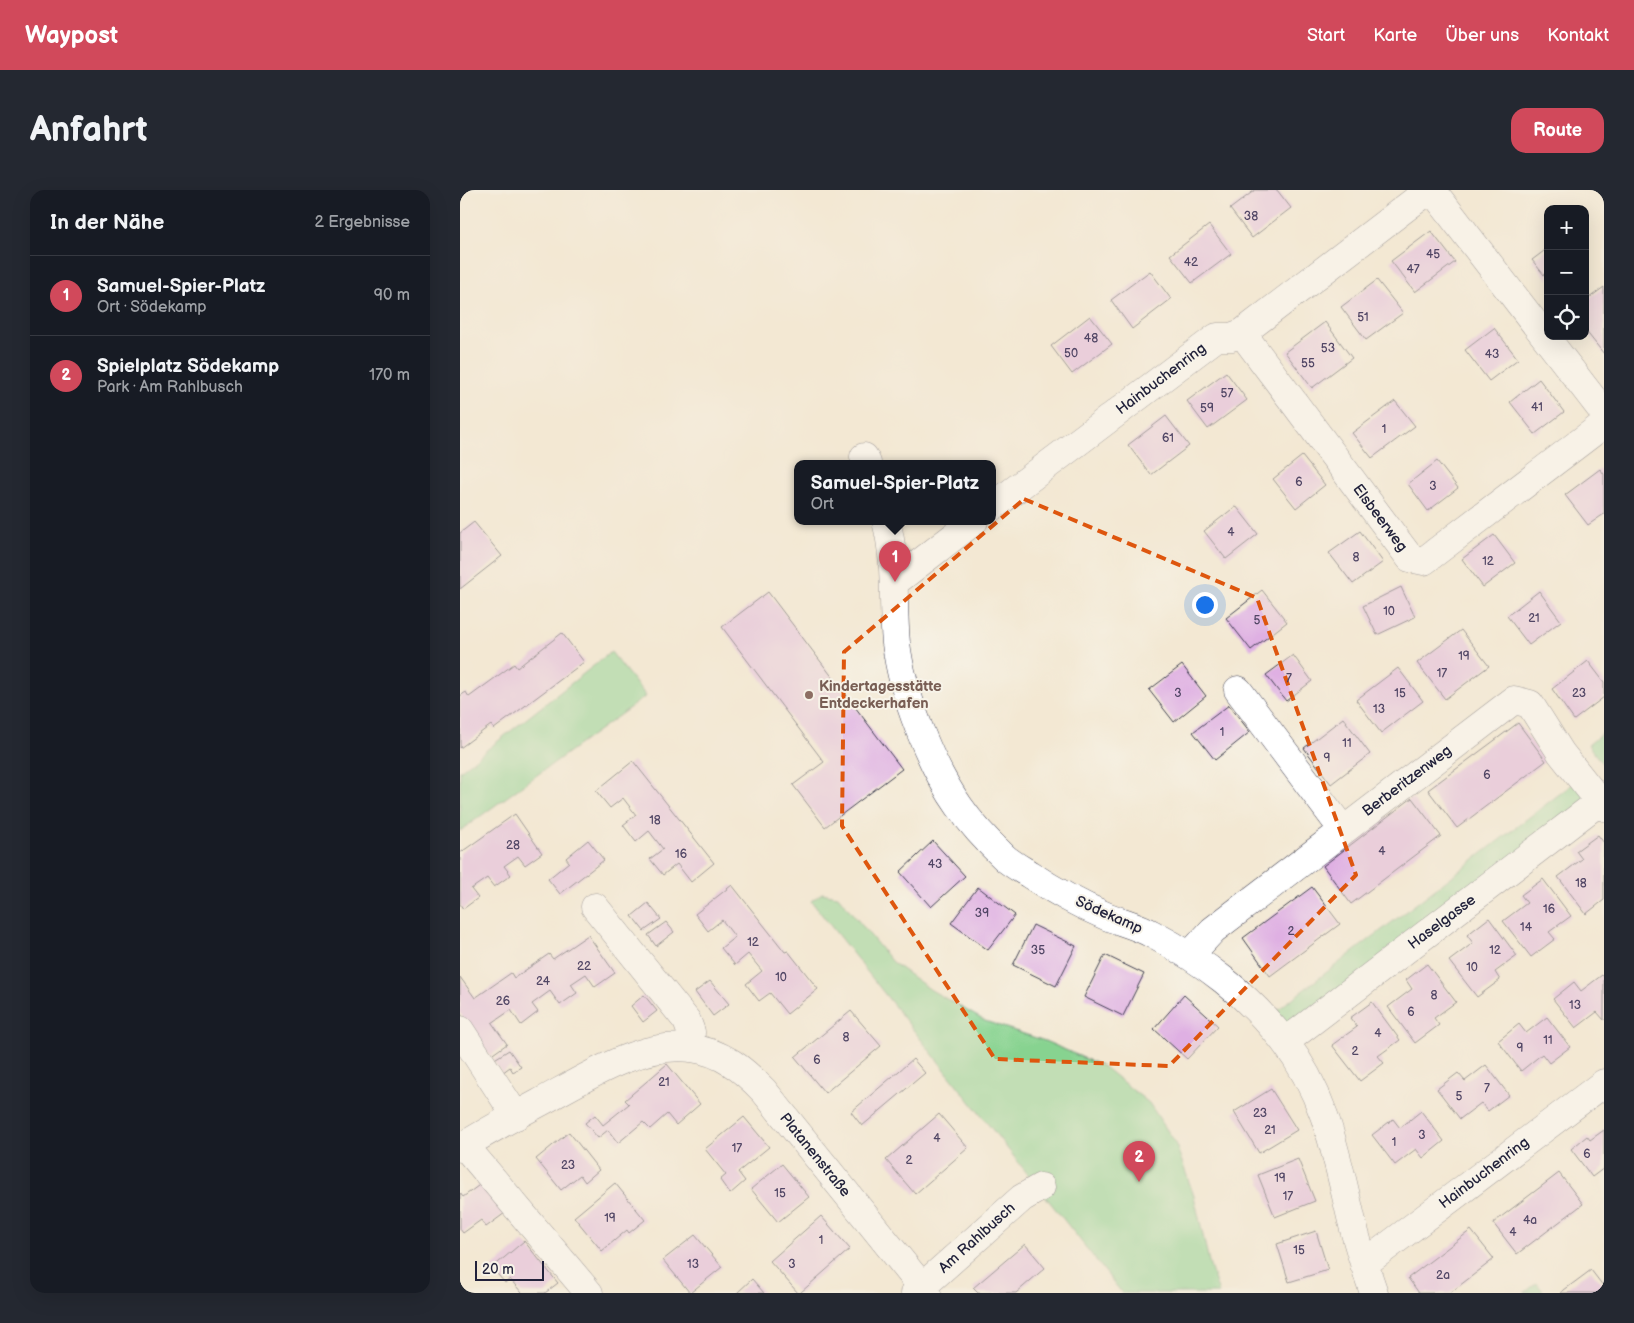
<!DOCTYPE html>
<html lang="de">
<meta charset="utf-8">
<style>
body{margin:0;font-family:"Balsamiq Sans",sans-serif;background:#242831;color:#f1f3f6}
.controls{position:absolute;right:15px;top:15px;display:grid;overflow:hidden;border-radius:10px;box-shadow:0 5px 20px #0002}
.controls button{width:45px;height:45px;display:grid;place-items:center;padding:0;border:0;border-bottom:1px solid #363941;background:#171b24;color:#f1f3f6;font:25px sans-serif}
.scale{position:absolute;left:15px;bottom:12px;width:69px;box-sizing:border-box;padding-left:5px;border:2px solid #22223b;border-top:0;font-size:14px;line-height:18px;white-space:nowrap;color:#22223b;-webkit-text-stroke:4px #f7f3e8;paint-order:stroke}
.you{position:absolute;left:744px;top:414px;width:18px;height:18px;margin:-12px;border:4px solid #fff;border-radius:50%;background:#1a73e8;box-shadow:0 0 0 8px #1a73e833}
.badge{display:grid;place-items:center;width:32px;height:32px;border-radius:50%;background:#d1495b;color:#fff;font-size:16px;font-weight:700}
.pin{position:absolute;translate:-50% -41px;filter:drop-shadow(0 1px 2px #0008)}
.pin::after{content:'';position:absolute;top:26px;width:18px;height:15px;background:inherit;clip-path:polygon(0 0,100% 0,50% 100%)}
.popup{position:absolute;left:334px;top:270px;width:202px;height:65px;box-sizing:border-box;display:grid;place-content:center;border-radius:10px;background:#171b24;filter:drop-shadow(0 1px 4px #0005);font-size:16px;white-space:nowrap;color:#9ea1a6}
.popup b{font-size:19px;color:#f1f3f6}
.popup::after{content:'';position:absolute;left:50%;top:100%;margin-left:-10px;border:10px solid transparent;border-top-color:#171b24}
.list{margin:0;padding:0;list-style:none}
h2{display:flex;justify-content:space-between;align-items:center;height:65px;margin:0;padding:0 20px;font-size:21px}
h2 small{font-size:16px;font-weight:400;color:#9ea1a6}
.list li{display:grid;grid-template-columns:32px 1fr auto;gap:15px;align-items:center;box-sizing:border-box;height:80px;padding:0 20px;border-top:1px solid #363941}
.list b{display:block;font-size:19px;white-space:nowrap}
.list p{margin:0;font-size:16px;white-space:nowrap;color:#9ea1a6}
.list em{font-size:16px;font-style:normal;color:#9ea1a6}
.icon{flex:none;width:28px;height:28px;fill:none;stroke:currentColor;stroke-width:2;stroke-linecap:round;stroke-linejoin:round}
.map{position:relative;flex:none;width:1144px;height:1103px;overflow:hidden;border-radius:15px}
header{display:flex;align-items:center;gap:30px;box-sizing:border-box;height:70px;padding:0 25px;background:#d1495b;color:#fff}
header strong{font-size:24px}
nav{display:flex;gap:28px;margin-inline-start:auto;font-size:18px}
.intro{display:flex;align-items:center;justify-content:space-between;box-sizing:border-box;height:120px;padding:0 30px}
h1{margin:0;font-size:35px}
.button{padding:12px 22px;border-radius:15px;background:#d1495b;color:#fff;font-size:18px;font-weight:700}
main{display:flex;gap:30px;padding:0 30px}
aside{flex:1;background:#171b24;border-radius:15px;box-shadow:0 5px 20px #0002}
.map>svg:first-child{display:block}
.green{fill:#87d390;stroke:#547a66}
.building{fill:#dfb0e3}
.lines{fill:none;stroke-linecap:round;stroke-linejoin:round}
.minor-casing{stroke:#414052;stroke-width:29}
.minor{stroke:#fff;stroke-width:28}
.marked{fill:none;stroke:#de560e;stroke-width:4;stroke-dasharray:10 6;stroke-linejoin:round}
.education-dot{fill:#8d6e63;stroke:#f7f3e8;stroke-width:2}
.labels{text-anchor:middle;dominant-baseline:central;stroke-width:4;stroke-linejoin:round;paint-order:stroke}
.number-label{font-size:12px;fill:#514665}
.street-label{font-size:15px;fill:#22223b;stroke:#f7f3e8}
.education-label{font-size:15px;font-weight:bold;fill:#785e54;stroke:#f7f3e8;text-anchor:start}
</style>
<header>
<strong>Waypost</strong>
<nav><a>Start</a><a>Karte</a><a>Über uns</a><a>Kontakt</a></nav>
</header>
<div class="intro"><h1>Anfahrt</h1><a class="button">Route</a></div>
<main>
<aside>
<h2>In der Nähe<small>2 Ergebnisse</small></h2>
<ul class="list">
<li><span class="badge">1</span><div><b>Samuel-Spier-Platz</b><p>Ort · Södekamp</p></div><em>90 m</em></li>
<li><span class="badge">2</span><div><b>Spielplatz Södekamp</b><p>Park · Am Rahlbusch</p></div><em>170 m</em></li>
</ul>
</aside>
<div class="map">
<svg width="1144" height="1103" viewBox="0 0 1144 1103">
<rect width="100%" height="100%" fill="#f7f3e8"/>
<filter id="ink" filterUnits="userSpaceOnUse"><feTurbulence type="fractalNoise" baseFrequency=".02" numOctaves="2"/><feDisplacementMap in="SourceGraphic" scale="10" xChannelSelector="R" yChannelSelector="G"/><feConvolveMatrix kernelMatrix="1 2 1 2 8 2 1 2 1" color-interpolation-filters="sRGB"/></filter>
<filter id="wash" filterUnits="userSpaceOnUse"><feTurbulence type="fractalNoise" baseFrequency=".0096" numOctaves="4" result="noise"/><feDisplacementMap in="SourceGraphic" scale="20" xChannelSelector="R" yChannelSelector="G"/><feGaussianBlur stdDeviation="1.12" result="paint"/><feColorMatrix in="noise" values="0 0 0 0 0 0 0 0 0 0 0 0 0 0 0 0 0 1.4 0 .05"/><feComposite in="paint" operator="in"/></filter>
<g filter="url(#wash)">
<rect width="100%" height="100%" fill="#f3e8d3"/>
<path class="green" d="M151 462 186 506 0 641V581Z
M1144 542V576L1128 555Z
M1123 586 1139 607 827 842 812 824Z
M362 703 378 706 432 772 471 800 525 831 585 851 644 877 689 913 715 952 734 1006 750 1076 759 1103H662L351 711Z
M1077 1093 1084 1103H1064Z"/>
<g id="blocks">
<path class="building" d="M795 0H817L831 18 792 48 770 19Z
M749 35 771 64 732 93 710 65Z
M971 41 995 72 955 102 931 71Z
M1088 58V90L1072 70Z
M690 81 711 109 672 139 651 110Z
M917 90 943 123 906 150 881 117Z
M1144 97V164L1125 140V111Z
M630 126 652 154 612 184 591 156Z
M865 132 892 168 852 198 825 162Z
M1034 138 1058 169 1029 191 1005 160Z
M766 182 787 210 748 239 727 211Z
M1079 189 1104 222 1075 244 1050 212Z
M935 211 955 236 912 268 892 243Z
M706 226 729 256 691 285 668 255Z
M842 266 865 295 836 318 813 289Z
M977 271 998 298 968 321 948 294Z
M1140 279 1144 284V324L1128 335 1105 305Z
M776 316 798 344 766 369 744 341Z
M14 332 42 366 0 399V343Z
M900 341 923 372 893 394 869 363Z
M1034 345 1055 373 1023 397 1002 369Z
M941 397 955 427 917 445 903 416Z
M802 400 827 432 791 460 766 428Z
M1079 401 1101 431 1069 455 1047 426Z
M308 402 442 579 365 637 333 595 364 572 262 437Z
M1001 440 1029 476 985 509 957 473Z
M102 443 124 472 34 539 31 535 0 558V506L6 502 9 507 54 474 57 478Z
M833 465 852 491 826 511 806 485Z
M1128 471 1144 492V507L1114 530 1092 499Z
M722 475 746 506 714 532 689 500Z
M938 478 963 511 921 543 896 510Z
M769 515 790 542 755 570 733 542Z
M883 528 910 564 871 594 844 558Z
M1058 533 1086 571 997 638 968 600Z
M173 571 254 673 231 692 217 674 203 685 190 669 203 659 189 641 176 652 163 635 176 625 163 608 150 618 136 601Z
M952 608 981 646 891 714 863 676Z
M55 624 82 663 65 675 58 666 44 676 51 685 34 697 27 688 11 699 18 708 3 719 0 714V663Z
M1138 645 1144 653V710L1126 724 1098 687 1122 669 1116 661Z
M128 650 144 670 100 704 88 689 109 672 106 668Z
M473 651 505 686 471 717 440 682Z
M1083 689 1111 726 1089 742 1095 749 1071 767 1043 731 1067 713 1061 705Z
M272 695 325 762 328 761 358 799 327 824 310 803 299 811 286 794 302 781 288 764 275 775 261 758 275 747 262 730 248 741 235 724Z
M518 697 555 725 528 760 491 733Z
M852 697 880 734 810 786 783 748Z
M188 713 201 729 184 741 172 726Z
M1029 728 1057 766 1035 782 1040 790 1017 807 989 771 1013 753 1007 745Z
M206 732 214 742 196 756 188 745Z
M573 735 616 756 596 796 553 775Z
M128 745 155 783 135 797 126 784 111 794 117 803 100 815 90 801 72 814 78 822 61 835 51 820 32 833 47 854 30 866 0 823V787L15 808 51 783 54 788 89 764 93 769Z
M645 765 684 784 663 826 624 807Z
M967 774 996 812 974 828 979 835 955 853 928 817 952 799 946 790Z
M1142 785 1144 787V830L1137 822 1116 838 1093 809 1114 792 1121 801Z
M250 791 269 814 253 826 235 802Z
M184 805 197 821 183 832 171 816Z
M724 805 758 836 727 869 694 839Z
M912 812 940 850 918 866 924 873 900 891 872 855 897 837 890 828Z
M391 821 421 856 365 903 335 867Z
M1087 827 1110 857 1089 873 1082 864 1061 881 1038 851 1059 834 1066 843Z
M49 860 61 877 53 882 50 877 42 883 33 870Z
M453 869 465 883 402 936 391 922Z
M207 874 240 914 216 935 207 924 190 939 183 932 158 953 148 940 138 948 125 933 135 925 143 935 169 914 165 910Z
M1026 875 1049 905 1028 921 1021 913 1000 929 977 899 998 883 1005 891Z
M811 899 837 940 799 963 774 922Z
M961 921 984 951 963 968 956 959 935 975 912 945 933 929 940 938Z
M479 924 508 958 455 1004 426 970Z
M284 927 309 957 278 982 285 991 270 1004 260 990 266 985 245 959Z
M1144 940V978L1132 987 1111 959 1127 946 1130 950Z
M109 942 139 980 125 992 120 985 101 1000 76 969Z
M838 969 855 1011 815 1027 798 985Z
M322 974 349 1007 318 1032 291 999Z
M1099 983 1123 1014 1057 1064 1033 1033Z
M22 993 45 1023 26 1037 21 1030 3 1043 0 1039V1003L3 1007Z
M155 993 185 1030 169 1043 167 1040 142 1061 114 1027Z
M361 1026 390 1059 340 1103H338L310 1071Z
M1011 1040 1034 1069 990 1103H959L948 1088Z
M856 1041 868 1080 829 1092 817 1054Z
M235 1045 262 1077 230 1103 203 1070Z
M64 1051 98 1093 85 1103H62L50 1089 45 1093 32 1078Z
M565 1054 585 1078 556 1103H518L513 1098Z
M1131 1080 1144 1097V1103H1100Z
M292 1089 304 1103H277Z"/>
</g>
</g>
<g filter="url(#ink)">
<use href="#blocks" fill-opacity="0" stroke="#414052" stroke-width="1"/>
<g class="lines">
<defs>
<path id="minor" d="M972 0 1144 223
M782 143 950 368 964 371 1144 234
M404 267 407 273
M532 317 757 147H771L782 143 969 0
M426 331C437 371 432 412 436 453 442 503 470 575 499 616 512 635 528 652 545 668 552 674 561 679 569 684 593 700 620 715 646 726 661 732 678 736 692 744 745 772 787 804 824 851 865 904 875 960 890 1023 896 1050 905 1077 914 1103
M435 392 514 331
M778 500 883 640
M135 717 227 831 231 842 230 858
M730 765 753 740 1054 510 1070 514 1101 563 1144 617
M0 840 56 926
M825 852 1139 612
M4 955 129 1103
M0 958C26 942 53 927 79 913 122 890 180 851 231 858 262 862 283 879 304 901L467 1103
M904 1074 1144 893
M455 1103 562 1008 581 997"/>
</defs>
<use href="#minor" class="minor-casing"/>
<use href="#minor" class="minor"/>
</g>
</g>
<path d="M0 0H1144V1103H0ZM564 309 797 408 896 685 709 876 535 869 382 636 384 462Z" fill="#f3e8d3" fill-opacity=".55" fill-rule="evenodd"/>
<path class="marked" d="M564 309 797 408 896 685 709 876 535 869 382 636 384 462Z"/>
<circle class="education-dot" cx="349" cy="505" r="5"/>
<g class="labels">
<g class="number-label">
<text x="791" y="26">38</text>
<text x="973" y="64">45</text>
<text x="731" y="72">42</text>
<text x="953" y="79">47</text>
<text x="903" y="127">51</text>
<text x="631" y="148">48</text>
<text x="868" y="158">53</text>
<text x="611" y="163">50</text>
<text x="1032" y="164">43</text>
<text x="848" y="173">55</text>
<text x="767" y="203">57</text>
<text x="1077" y="217">41</text>
<text x="747" y="218">59</text>
<text x="924" y="239">1</text>
<text x="708" y="248">61</text>
<text x="839" y="292">6</text>
<text x="973" y="296">3</text>
<text x="771" y="342">4</text>
<text x="896" y="367">8</text>
<text x="1028" y="371">12</text>
<text x="929" y="421">10</text>
<text x="1074" y="428">21</text>
<text x="797" y="430">5</text>
<text x="1004" y="466">19</text>
<text x="982" y="483">17</text>
<text x="829" y="488">7</text>
<text x="718" y="503">3</text>
<text x="940" y="503">15</text>
<text x="1119" y="503">23</text>
<text x="919" y="519">13</text>
<text x="762" y="542">1</text>
<text x="887" y="553">11</text>
<text x="867" y="568">9</text>
<text x="1027" y="585">6</text>
<text x="195" y="630">18</text>
<text x="53" y="655">28</text>
<text x="922" y="661">4</text>
<text x="221" y="664">16</text>
<text x="475" y="674">43</text>
<text x="1121" y="693">18</text>
<text x="1089" y="719">16</text>
<text x="522" y="723">39</text>
<text x="1066" y="737">14</text>
<text x="831" y="741">2</text>
<text x="293" y="752">12</text>
<text x="578" y="760">35</text>
<text x="1035" y="760">12</text>
<text x="124" y="776">22</text>
<text x="1012" y="777">10</text>
<text x="321" y="787">10</text>
<text x="83" y="791">24</text>
<text x="974" y="805">8</text>
<text x="43" y="811">26</text>
<text x="1115" y="815">13</text>
<text x="951" y="822">6</text>
<text x="918" y="843">4</text>
<text x="386" y="847">8</text>
<text x="1088" y="850">11</text>
<text x="1060" y="858">9</text>
<text x="895" y="861">2</text>
<text x="357" y="870">6</text>
<text x="204" y="892">21</text>
<text x="1027" y="898">7</text>
<text x="999" y="906">5</text>
<text x="800" y="923">23</text>
<text x="810" y="940">21</text>
<text x="962" y="945">3</text>
<text x="477" y="948">4</text>
<text x="934" y="952">1</text>
<text x="277" y="958">17</text>
<text x="1127" y="964">6</text>
<text x="449" y="970">2</text>
<text x="108" y="975">23</text>
<text x="820" y="988">19</text>
<text x="320" y="1003">15</text>
<text x="828" y="1006">17</text>
<text x="150" y="1028">19</text>
<text x="1070" y="1030">4a</text>
<text x="1053" y="1042">4</text>
<text x="361" y="1050">1</text>
<text x="839" y="1060">15</text>
<text x="233" y="1074">13</text>
<text x="332" y="1074">3</text>
<text x="983" y="1085">2a</text>
</g>
<g class="street-label">
<text transform="translate(701 189) rotate(-37)">Hainbuchenring</text>
<text transform="translate(920 328) rotate(53)">Elsbeerweg</text>
<text transform="translate(947 591) rotate(-37)">Berberitzenweg</text>
<text transform="translate(649 725) rotate(24)">Södekamp</text>
<text transform="translate(982 732) rotate(-37)">Haselgasse</text>
<text transform="translate(355 965) rotate(51)">Platanenstraße</text>
<text transform="translate(1024 983) rotate(-37)">Hainbuchenring</text>
<text transform="translate(517 1048) rotate(-42)">Am Rahlbusch</text>
</g>
<g class="education-label">
<text x="359" y="496">Kindertagesstätte<tspan x="359" dy="17">Entdeckerhafen</tspan></text>
</g>
</g>
</svg>
<div class="controls">
<button>+</button>
<button>−</button>
<button><svg class="icon" aria-label="locate" viewBox="0 0 24 24"><circle cx="12" cy="12" r="6"/><path d="M12 2v4M12 18v4M2 12h4M18 12h4"/></svg></button>
</div>
<div class="scale">20 m</div>
<div class="you"></div>
<div class="pin badge" style="left:435px;top:392px">1</div>
<div class="popup"><b>Samuel-Spier-Platz</b>Ort</div>
<div class="pin badge" style="left:679px;top:992px">2</div>
</div>
</main>
